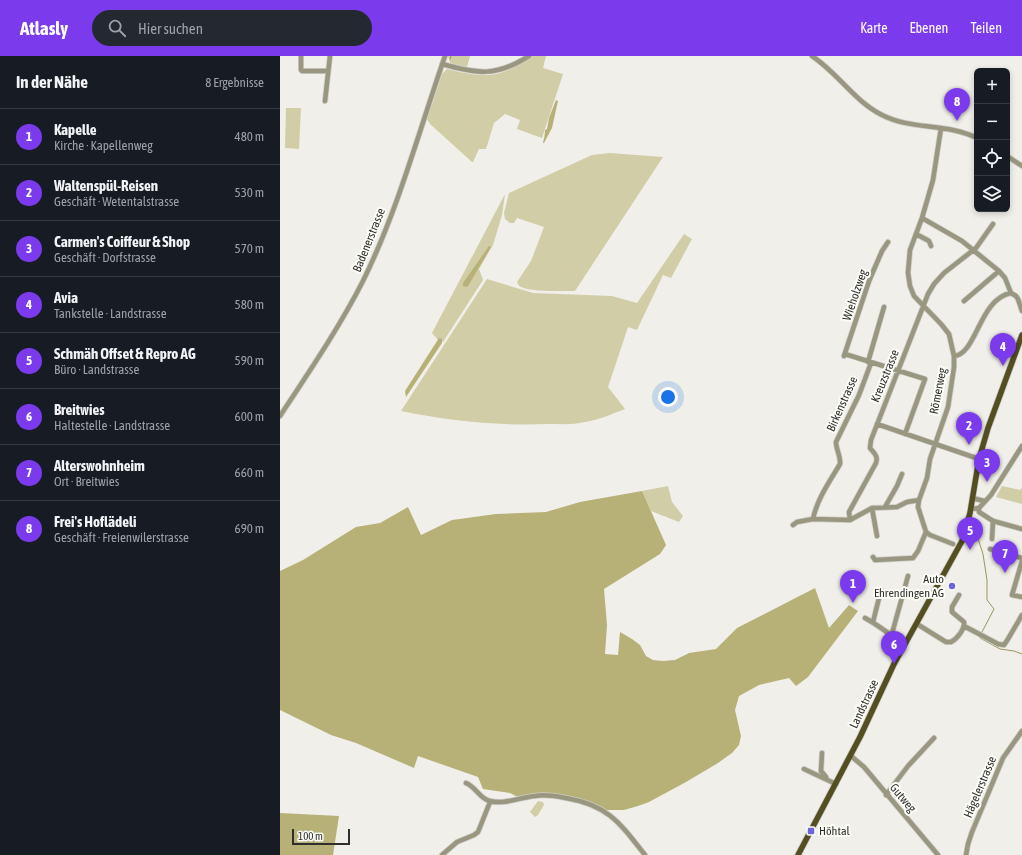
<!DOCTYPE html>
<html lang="de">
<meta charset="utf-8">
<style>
body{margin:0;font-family:"Asap Condensed",sans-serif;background:#242831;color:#f1f3f6}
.controls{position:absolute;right:12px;top:12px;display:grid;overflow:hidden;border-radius:6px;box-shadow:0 2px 6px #0003}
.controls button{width:36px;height:36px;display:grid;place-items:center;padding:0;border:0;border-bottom:1px solid #363941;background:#171b24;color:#f1f3f6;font:20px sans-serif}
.scale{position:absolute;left:12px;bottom:10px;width:58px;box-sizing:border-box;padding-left:4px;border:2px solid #2f2f2d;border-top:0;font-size:11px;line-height:14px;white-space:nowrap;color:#2f2f2d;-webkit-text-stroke:3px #fdfdf7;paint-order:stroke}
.you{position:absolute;left:388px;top:341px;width:14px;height:14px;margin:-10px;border:3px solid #fff;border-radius:50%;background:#1a73e8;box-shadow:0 0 0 6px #1a73e833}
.badge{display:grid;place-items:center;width:26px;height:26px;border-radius:50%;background:#7c3aed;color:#fff;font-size:13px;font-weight:700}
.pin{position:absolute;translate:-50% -33px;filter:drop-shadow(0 1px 2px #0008)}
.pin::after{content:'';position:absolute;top:21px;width:14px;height:12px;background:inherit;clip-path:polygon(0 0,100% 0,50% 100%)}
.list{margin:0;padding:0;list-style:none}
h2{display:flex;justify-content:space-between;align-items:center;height:52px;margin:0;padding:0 16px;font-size:17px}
h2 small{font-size:13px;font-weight:400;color:#9ea1a6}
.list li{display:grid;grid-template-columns:26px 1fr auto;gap:12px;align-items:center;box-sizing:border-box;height:56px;padding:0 16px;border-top:1px solid #363941}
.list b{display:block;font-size:15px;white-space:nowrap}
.list p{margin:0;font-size:13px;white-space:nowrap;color:#9ea1a6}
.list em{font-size:13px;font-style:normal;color:#9ea1a6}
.icon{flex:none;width:22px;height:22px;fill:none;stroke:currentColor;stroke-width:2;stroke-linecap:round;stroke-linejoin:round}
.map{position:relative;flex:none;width:742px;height:799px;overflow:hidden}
header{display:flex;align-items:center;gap:24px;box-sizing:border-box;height:56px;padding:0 20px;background:#7c3aed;color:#fff}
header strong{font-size:19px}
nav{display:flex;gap:22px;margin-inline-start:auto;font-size:14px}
.search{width:280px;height:36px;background:#242831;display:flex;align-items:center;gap:10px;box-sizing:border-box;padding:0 14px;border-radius:22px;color:#9ea1a6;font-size:15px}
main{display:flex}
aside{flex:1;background:#171b24}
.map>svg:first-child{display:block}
.green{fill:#d1cda7}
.forest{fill:#b7b178}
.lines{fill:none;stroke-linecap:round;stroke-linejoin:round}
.stream{stroke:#9c965f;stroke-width:1}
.minor-casing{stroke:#cdccc7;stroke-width:6}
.major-casing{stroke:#cdccc7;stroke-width:7}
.minor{stroke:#99977f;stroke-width:4.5}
.major{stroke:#544f22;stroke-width:5.5}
.poi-dot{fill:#6d64de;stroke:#fdfdf7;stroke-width:1.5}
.labels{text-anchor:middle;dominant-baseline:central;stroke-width:4;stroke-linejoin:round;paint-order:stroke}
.street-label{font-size:12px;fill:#2f2f2d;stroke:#fdfdf7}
.poi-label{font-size:12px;fill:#2f2f2d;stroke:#fdfdf7;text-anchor:end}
</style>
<header>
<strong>Atlasly</strong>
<div class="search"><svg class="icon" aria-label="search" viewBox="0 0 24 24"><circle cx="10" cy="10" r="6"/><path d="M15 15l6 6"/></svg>Hier suchen</div>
<nav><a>Karte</a><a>Ebenen</a><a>Teilen</a></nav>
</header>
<main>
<aside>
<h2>In der Nähe<small>8 Ergebnisse</small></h2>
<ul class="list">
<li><span class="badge">1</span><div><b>Kapelle</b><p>Kirche · Kapellenweg</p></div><em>480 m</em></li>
<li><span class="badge">2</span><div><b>Waltenspül-Reisen</b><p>Geschäft · Wetentalstrasse</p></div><em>530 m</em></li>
<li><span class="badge">3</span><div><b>Carmen's Coiffeur &amp; Shop</b><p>Geschäft · Dorfstrasse</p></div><em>570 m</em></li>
<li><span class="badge">4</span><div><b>Avia</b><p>Tankstelle · Landstrasse</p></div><em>580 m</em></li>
<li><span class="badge">5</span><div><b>Schmäh Offset &amp; Repro AG</b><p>Büro · Landstrasse</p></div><em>590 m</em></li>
<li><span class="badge">6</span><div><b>Breitwies</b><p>Haltestelle · Landstrasse</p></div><em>600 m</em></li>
<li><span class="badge">7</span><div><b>Alterswohnheim</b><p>Ort · Breitwies</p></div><em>660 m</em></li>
<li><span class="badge">8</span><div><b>Frei's Hoflädeli</b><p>Geschäft · Freienwilerstrasse</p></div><em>690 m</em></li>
</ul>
</aside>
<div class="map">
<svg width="742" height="799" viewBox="0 0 742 799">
<rect width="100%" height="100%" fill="#f0efe9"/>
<path class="green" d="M168 0H190L187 11 170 7Z
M253 0H266L263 12 283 18 262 82 237 73 240 64 225 58 214 67 206 93H199L193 106H192L150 68 147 63 162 18 167 13C183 17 204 22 220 17 232 14 242 6 253 0Z
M6 52H21L19 93 5 92Z
M330 97 383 101 295 235C283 235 251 236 241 231 238 229 238 228 237 226L251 205 264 171 237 162 234 167H230L225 163 224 157 229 137 312 99Z
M225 138 222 159 213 189 199 213 203 224 163 286 158 284 152 277Z
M404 178 412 183 391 222 383 219 357 274 348 271 328 331 345 353C332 358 319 364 305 366 293 369 280 368 268 368 218 370 170 365 121 355L207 223 253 237 332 240 357 247Z
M388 430 392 446 403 460 399 466 371 455 362 435Z
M722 430 740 434 742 432V448L716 441Z
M258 745 263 746 264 749 258 759 255 761 250 756Z"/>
<path class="forest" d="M276 44 278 45 272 72 264 87H263C264 82 265 79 265 74L267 73 269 62Z
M209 190 211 191 188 230 186 231 183 230V227Z
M159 282 162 283V287L126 341 125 335Z
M362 435 386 489 380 498 324 533 327 569 325 598 338 599 340 576 352 583 360 589 366 600 373 604 383 605 395 604 409 597 436 593 457 572 535 532 549 572 569 549 578 555 528 621 516 630 509 622 479 629 459 640 455 654 461 680 459 689 452 697 438 707 406 726 369 746 358 750 344 754H326L266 737 238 741 230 737 203 733 198 721 138 700 134 712 76 687 51 679 0 654V515L23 504 76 471 100 467 128 451 141 479 172 464 216 458 266 456 300 446Z
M0 757 59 760 53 799H0Z"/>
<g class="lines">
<path class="stream" d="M170 3 171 0
M694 470 703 498 707 524V544L714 553 702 576
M699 580 700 582 720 593 734 595 742 598"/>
<defs>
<path id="minor" d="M21 0V14L22 15H48
M532 0C558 17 574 45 602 59 631 74 667 67 697 82
M162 8C198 18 216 21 249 0
M45 45 50 0
M661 72 653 124 642 162 630 194 628 217 630 230 634 240 661 268 669 278 674 300V311L668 351 650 403 647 422 639 444 638 451 646 476 650 479 673 488
M727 100 742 110
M642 162 682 185 719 215 725 222 731 237 736 240 738 243 742 255
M636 178 649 185 651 190
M684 245 719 215
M565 298 645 323 625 378
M564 300 589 225 602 195 608 186
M674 300C697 298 699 243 731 237
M588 306 604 251
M0 360C29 316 59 272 83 225 118 154 139 75 165 0
M597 368 699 403
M692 442 704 445
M605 451 617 430 622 418
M592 452 597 480
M699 452V456L713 465 742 473
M691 453 699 452 711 439 742 390
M533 463C537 443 550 425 560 408 561 400 556 394 556 386L579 339 591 307
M570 464 569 456 596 407C598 400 595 398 590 392L591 384 648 238 654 228 664 217 696 192 713 168
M513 469 517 466 533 463 570 464 592 452 617 451 627 446 639 444
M712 483 713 465
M710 493 742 502
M593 501 595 504 633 502 638 495 646 476
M742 505 732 539 742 541
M585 562C600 570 611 580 625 588
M593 566 601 534
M637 568 666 586H671C677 583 685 573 684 566L672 556V551L679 539
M684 570 718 588 724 589 728 583 742 559
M611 581 628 520
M542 697 541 715 546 721
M571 700 584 711 658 799
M524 713 556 728
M186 727C197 732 200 743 210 745 224 749 241 741 255 740 265 738 275 740 286 742 328 749 340 767 365 799
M606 739 628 710 654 682
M162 799 177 786 194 779 198 776 210 746
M686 799 688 788 692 776 723 702 742 675"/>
<path id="major" d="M518 799 580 681 614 608 682 485 690 457 699 403 708 372 742 279"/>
</defs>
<use href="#minor" class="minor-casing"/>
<use href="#major" class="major-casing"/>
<use href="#minor" class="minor"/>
<use href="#major" class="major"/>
</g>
<g class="poi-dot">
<circle cx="672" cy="530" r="4"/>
<rect x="527" y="771" width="8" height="8" rx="2"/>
</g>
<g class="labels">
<g class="street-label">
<text transform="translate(89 184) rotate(-68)">Badenerstrasse</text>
<text transform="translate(575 239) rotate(-71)">Wieholzweg</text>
<text transform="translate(605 320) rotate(-68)">Kreuzstrasse</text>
<text transform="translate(658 335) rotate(-79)">Römerweg</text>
<text transform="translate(562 348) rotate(-66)">Birkenstrasse</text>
<text transform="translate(584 648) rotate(-65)">Landstrasse</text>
<text transform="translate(700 731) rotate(-67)">Hägelerstrasse</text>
<text transform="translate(623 742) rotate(50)">Gutweg</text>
</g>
<g class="poi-label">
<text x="664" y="523">Auto<tspan x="664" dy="14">Ehrendingen AG</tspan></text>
<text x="539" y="775" text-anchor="start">Höhtal</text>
</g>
</g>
</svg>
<div class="controls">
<button>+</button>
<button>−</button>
<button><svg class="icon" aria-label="locate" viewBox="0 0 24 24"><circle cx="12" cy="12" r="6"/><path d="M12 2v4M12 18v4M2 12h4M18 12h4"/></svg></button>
<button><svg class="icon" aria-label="layers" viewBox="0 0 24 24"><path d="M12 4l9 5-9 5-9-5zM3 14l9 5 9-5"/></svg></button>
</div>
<div class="scale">100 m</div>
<div class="you"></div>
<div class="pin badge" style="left:573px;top:547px">1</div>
<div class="pin badge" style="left:689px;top:389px">2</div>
<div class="pin badge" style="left:707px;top:426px">3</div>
<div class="pin badge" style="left:723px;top:310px">4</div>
<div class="pin badge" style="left:690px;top:494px">5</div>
<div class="pin badge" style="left:614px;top:608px">6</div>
<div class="pin badge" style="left:725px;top:517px">7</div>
<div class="pin badge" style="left:677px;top:65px">8</div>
</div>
</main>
